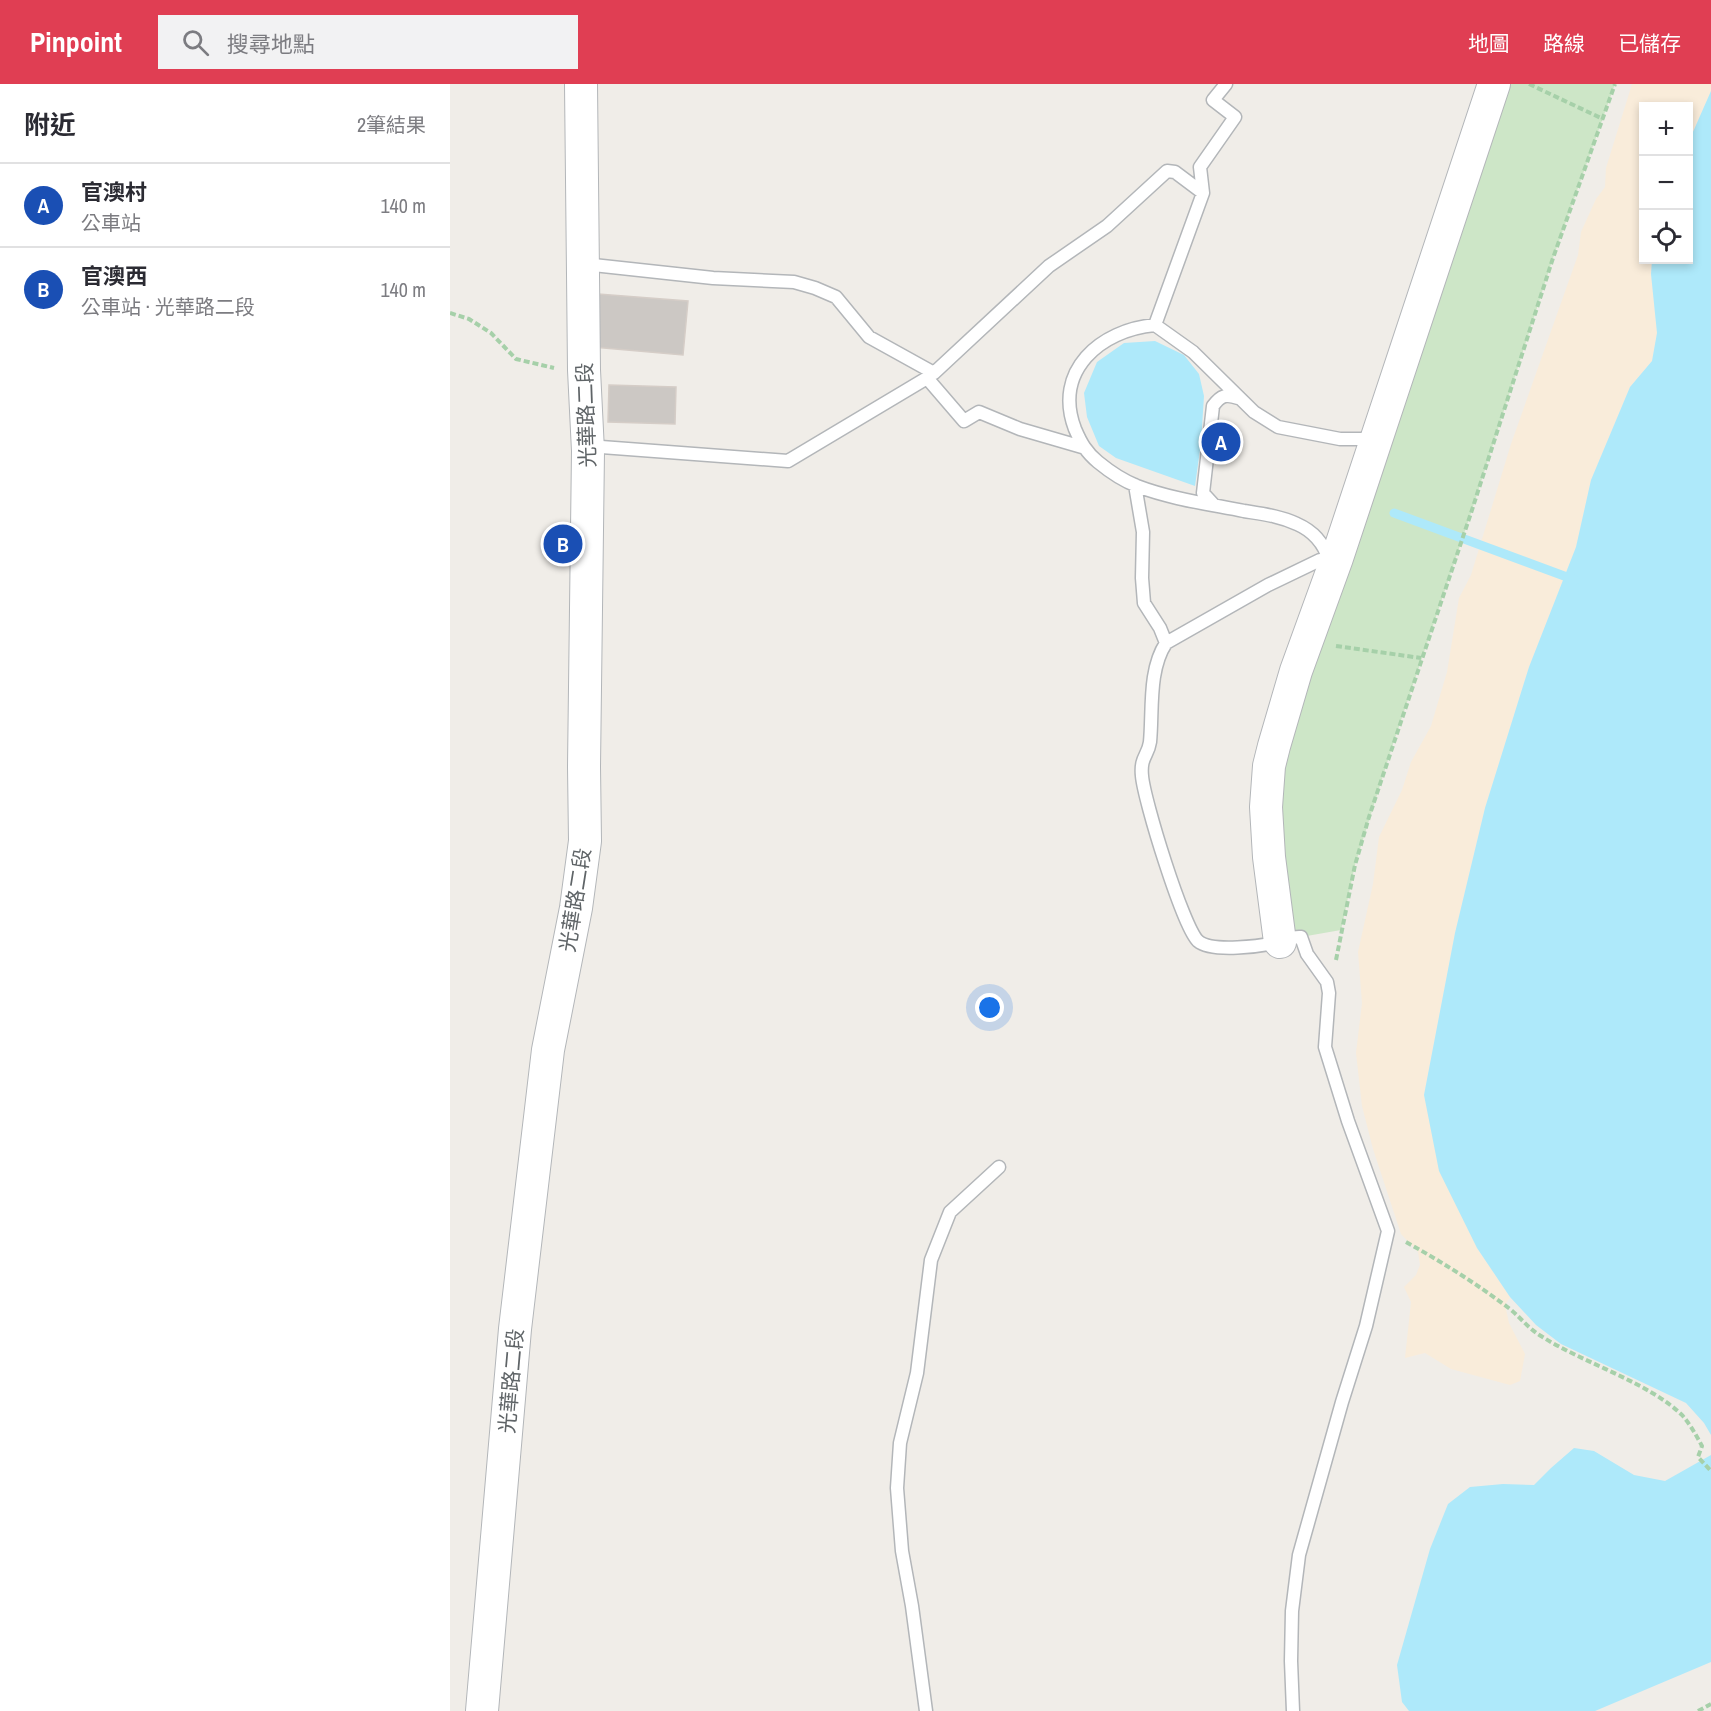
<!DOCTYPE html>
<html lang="zh-TW">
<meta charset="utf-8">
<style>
body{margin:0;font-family:"Archivo Narrow","Noto Sans TC",sans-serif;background:#f2f2f3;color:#2b2b33}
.controls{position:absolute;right:18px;top:18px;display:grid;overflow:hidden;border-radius:0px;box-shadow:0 3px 9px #0003}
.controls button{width:54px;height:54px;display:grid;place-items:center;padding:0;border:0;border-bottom:2px solid #e1e1e2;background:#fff;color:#2b2b33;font:30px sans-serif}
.you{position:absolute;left:540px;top:924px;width:21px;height:21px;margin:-15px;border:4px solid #fff;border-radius:50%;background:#1a73e8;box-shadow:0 0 0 9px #1a73e833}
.badge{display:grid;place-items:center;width:39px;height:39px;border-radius:50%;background:#e03e53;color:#fff;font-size:20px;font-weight:700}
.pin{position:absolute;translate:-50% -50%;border:3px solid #fff;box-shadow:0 2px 6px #0006}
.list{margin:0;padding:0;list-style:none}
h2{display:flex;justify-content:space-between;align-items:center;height:78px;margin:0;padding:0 24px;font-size:26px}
h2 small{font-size:20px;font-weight:400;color:#7c7c81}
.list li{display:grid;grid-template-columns:39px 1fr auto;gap:18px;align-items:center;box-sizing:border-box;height:84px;padding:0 24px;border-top:2px solid #e1e1e2}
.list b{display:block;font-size:22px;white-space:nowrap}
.list p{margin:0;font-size:20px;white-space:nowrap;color:#7c7c81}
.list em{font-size:20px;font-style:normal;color:#7c7c81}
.icon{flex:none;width:33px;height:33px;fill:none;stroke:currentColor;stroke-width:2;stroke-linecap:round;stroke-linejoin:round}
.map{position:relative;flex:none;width:1261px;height:1627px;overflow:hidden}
header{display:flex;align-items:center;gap:36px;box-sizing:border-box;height:84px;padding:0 30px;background:#e03e53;color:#fff}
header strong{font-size:28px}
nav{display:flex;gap:33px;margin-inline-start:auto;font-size:21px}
.search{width:420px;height:54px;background:#f2f2f3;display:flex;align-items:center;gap:15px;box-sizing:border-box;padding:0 21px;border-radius:0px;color:#7c7c81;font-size:22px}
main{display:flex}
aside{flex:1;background:#fff}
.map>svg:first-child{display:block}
.green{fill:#cde6c7}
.sand{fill:#f9ecda}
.water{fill:#aee9fa}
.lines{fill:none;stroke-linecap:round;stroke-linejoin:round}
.stream{stroke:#aee9fa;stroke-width:9}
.building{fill:#ccc8c4;stroke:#d5cdc7;stroke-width:1.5}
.service-casing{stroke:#b3b6b9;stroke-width:15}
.tertiary-casing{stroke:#b3b6b9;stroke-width:34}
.path{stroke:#a6d0a9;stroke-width:4;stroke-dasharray:6 3;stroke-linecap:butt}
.service{stroke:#fff;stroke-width:12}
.tertiary{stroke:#fff;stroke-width:32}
.labels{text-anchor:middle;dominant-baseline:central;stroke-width:5;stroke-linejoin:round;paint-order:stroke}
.street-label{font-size:21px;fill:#5f6467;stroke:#fff}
</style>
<header>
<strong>Pinpoint</strong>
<div class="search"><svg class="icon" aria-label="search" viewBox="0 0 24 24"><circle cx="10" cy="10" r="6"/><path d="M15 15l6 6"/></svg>搜尋地點</div>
<nav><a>地圖</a><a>路線</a><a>已儲存</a></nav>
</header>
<main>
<aside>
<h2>附近<small>2筆結果</small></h2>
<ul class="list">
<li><span class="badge" style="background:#1a4fb4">A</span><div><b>官澳村</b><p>公車站</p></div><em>140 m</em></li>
<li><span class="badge" style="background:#1a4fb4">B</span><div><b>官澳西</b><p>公車站 · 光華路二段</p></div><em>140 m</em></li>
</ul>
</aside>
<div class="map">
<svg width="1261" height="1627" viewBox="0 0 1261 1627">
<rect width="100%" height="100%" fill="#f0ede8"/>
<path class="green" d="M1044 0H1165L1103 174 1021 429 943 660 905 781 891 846 851 853 844 852 816 723Z"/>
<path class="sand" d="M1182 0H1261V7L1239 57 1238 22H1194V176H1202L1201 190 1207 249 1202 277 1180 303 1141 396 1126 463 1079 583 1035 724 1005 849 974 1011 1027 1164 1060 1213 1055 1221 1059 1239 1075 1270 1070 1297 1060 1301 1001 1285 975 1269 955 1274 961 1218 954 1203 966 1191 970 1181 968 1168 951 1150 923 1065 912 1022 906 969 912 919 908 868 923 800 929 753 952 706 961 678 981 642 997 588 1009 514 1021 491 1061 360 1128 171 1131 148 1146 115 1155 103 1156 84Z"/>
<path class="water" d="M1261 7V1351L1254 1339 1236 1319 1111 1260 1086 1241 1060 1213 1027 1164 989 1087 974 1011 1005 849 1035 724 1079 583 1126 463 1141 396 1180 303 1202 277 1207 249 1201 190 1202 176H1238L1239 57Z
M705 257 734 271 749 290 754 312 751 359 745 402 666 374 649 362 637 333 634 309 647 278 674 259Z
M1124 1364 1144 1367 1184 1391 1215 1397 1261 1371V1578L1145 1627H959L952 1618 947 1581 980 1465 998 1420 1020 1403 1053 1400 1084 1401 1101 1384Z"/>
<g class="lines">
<path class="stream" d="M944 429 1125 496"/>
</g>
<path class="building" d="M148 210 238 217 233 271 143 263Z
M159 301 226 303 225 340 158 338Z"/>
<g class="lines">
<defs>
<path id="service" d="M134 180 263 194 344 198 365 204 386 213 419 253 484 289 599 182 657 142 717 87 725 88 753 109
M705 241 753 109 750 83 785 33 763 16 776 0
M482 290 477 294 514 337 529 328 570 345 632 363
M138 362 338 377 477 294
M685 401 693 448 692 494 694 519 710 544 716 559
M764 421 753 409 763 322C771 311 776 310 788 314
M879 476C874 460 863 447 847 440 830 432 812 430 794 427 759 420 721 415 687 402 674 397 659 387 648 378 636 368 631 359 625 345 603 287 650 246 705 241L743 268 804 328 828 343 890 355H918L925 350
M476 1627 462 1522 452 1467 447 1404 450 1359 467 1289 481 1176 500 1128 549 1083
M843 1627 841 1577 842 1527 849 1471 892 1318 916 1242 938 1147 898 1037 875 963 879 909 877 898 857 870 851 853C843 852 837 856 829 858 812 862 762 869 748 857 733 843 694 716 692 692 690 673 698 672 700 658 703 627 698 586 716 559L818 501 870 476H879"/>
<path id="tertiary" d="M830 858 819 773 816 723 819 682 824 662 846 587 887 474 1044 0
M32 1627 65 1245 98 966 126 824 135 757 134 683 138 367 134 286 131 0"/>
</defs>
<use href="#service" class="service-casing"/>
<use href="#tertiary" class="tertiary-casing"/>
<path class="path" d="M1079 0 1153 35
M0 229 19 235 41 249 66 275 104 284
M886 562 971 574
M886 876 905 781 919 733 1021 429 1103 174 1165 0
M956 1158C992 1178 1027 1200 1060 1225 1071 1234 1078 1244 1091 1252 1133 1279 1198 1298 1232 1331 1240 1340 1246 1351 1252 1362L1248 1373 1261 1387
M1248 1627 1261 1620"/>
<use href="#service" class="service"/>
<use href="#tertiary" class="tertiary"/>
</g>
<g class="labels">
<g class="street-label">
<text transform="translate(136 331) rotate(-92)">光華路二段</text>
<text transform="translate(125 816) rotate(-81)">光華路二段</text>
<text transform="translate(61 1297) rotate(-85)">光華路二段</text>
</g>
</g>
</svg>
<div class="controls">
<button>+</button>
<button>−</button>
<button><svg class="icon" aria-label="locate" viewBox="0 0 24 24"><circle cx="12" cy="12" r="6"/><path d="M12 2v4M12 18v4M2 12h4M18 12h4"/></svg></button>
</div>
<div class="you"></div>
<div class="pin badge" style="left:771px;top:358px;background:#1a4fb4">A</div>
<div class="pin badge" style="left:113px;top:460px;background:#1a4fb4">B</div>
</div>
</main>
